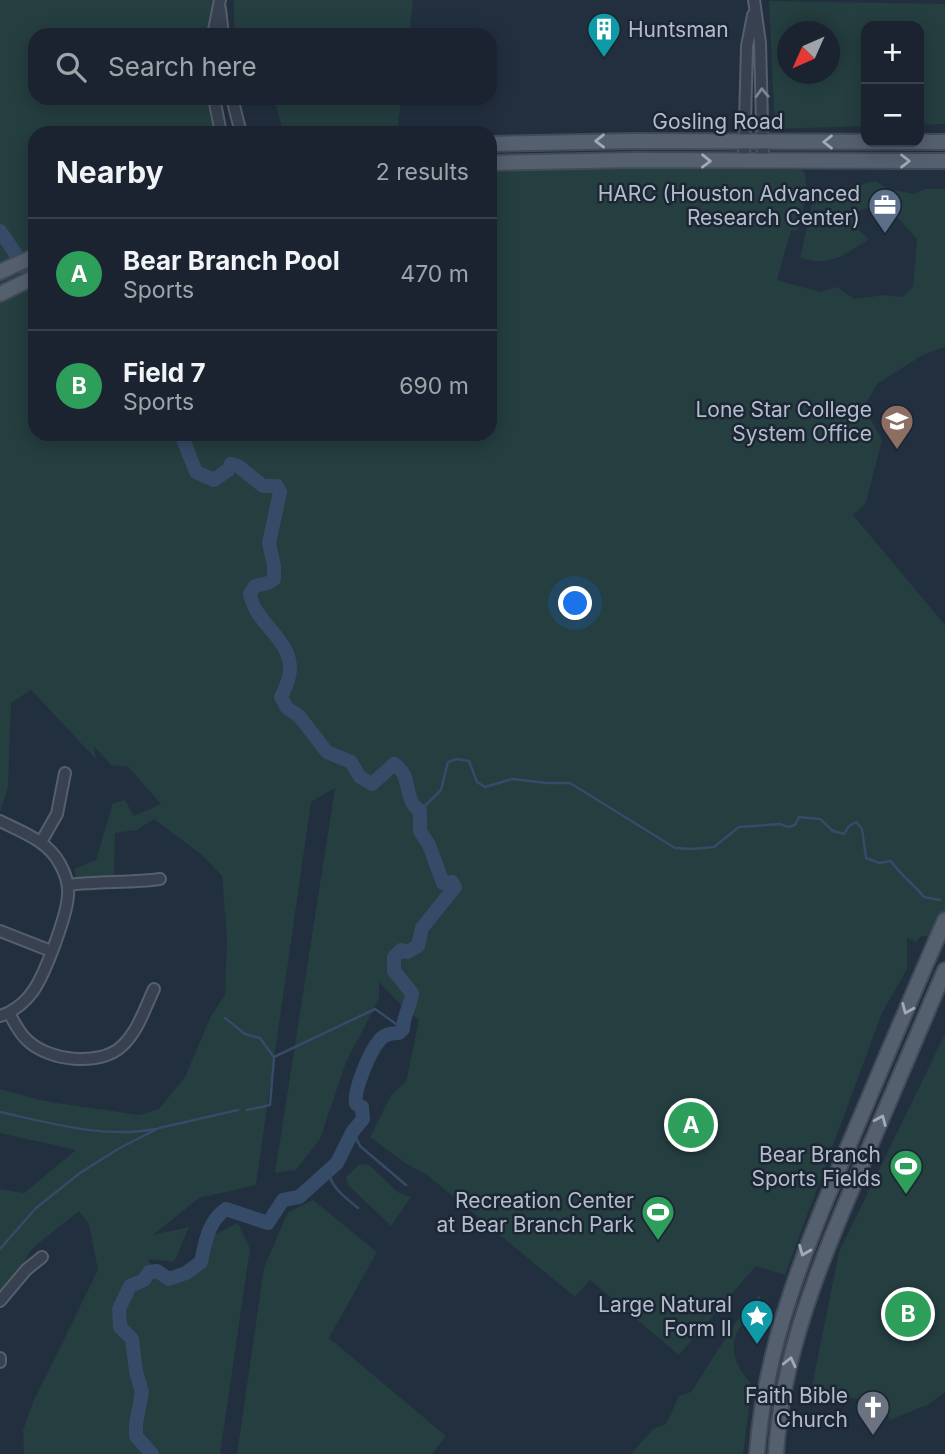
<!DOCTYPE html>
<meta charset="utf-8">
<style>
body{margin:0;font-family:Inter,sans-serif;background:#272f3b;color:#f1f3f6}
.controls{position:absolute;right:21px;top:21px;display:grid;overflow:hidden;border-radius:14px;box-shadow:0 4px 18px #0003}
.controls button{width:63px;height:63px;display:grid;place-items:center;padding:0;border:0;border-bottom:2px solid #38404b;background:#1a232f;color:#f1f3f6;font:35px sans-serif}
.compass{position:absolute;left:777px;top:21px;width:63px;height:63px;border-radius:50%;background:#1a232f;box-shadow:0 4px 18px #0003;rotate:225deg}
.you{position:absolute;left:576px;top:604px;width:24px;height:24px;margin:-18px;border:5px solid #fff;border-radius:50%;background:#1a73e8;box-shadow:0 0 0 10px #1a73e833}
.badge{display:grid;place-items:center;width:46px;height:46px;border-radius:50%;background:#8c9099;color:#fff;font-size:23px;font-weight:700}
.pin{position:absolute;translate:-50% -50%;border:4px solid #fff;box-shadow:0 2px 7px #0006}
.list{margin:0;padding:0;list-style:none}
h2{display:flex;justify-content:space-between;align-items:center;height:91px;margin:0;padding:0 28px;font-size:30px}
h2 small{font-size:23px;font-weight:400;color:#9fa4aa}
.list li{display:grid;grid-template-columns:46px 1fr auto;gap:21px;align-items:center;box-sizing:border-box;height:112px;padding:0 28px;border-top:2px solid #38404b}
.list b{display:block;font-size:26px;white-space:nowrap}
.list p{margin:0;font-size:23px;white-space:nowrap;color:#9fa4aa}
.list em{font-size:23px;font-style:normal;color:#9fa4aa}
.icon{flex:none;width:38px;height:38px;fill:none;stroke:currentColor;stroke-width:2;stroke-linecap:round;stroke-linejoin:round}
.map{position:relative;flex:none;width:945px;height:1454px;overflow:hidden}
.search{position:absolute;background:#1a232f;box-shadow:0 4px 18px #0003;left:28px;top:28px;width:469px;height:77px;display:flex;align-items:center;gap:18px;box-sizing:border-box;padding:0 24px;border-radius:21px;color:#9fa4aa;font-size:26px}
.panel{position:absolute;background:#1a232f;box-shadow:0 4px 18px #0003;left:28px;top:126px;width:469px;height:315px;border-radius:21px}
.map>svg:first-child{display:block}
.green{fill:#253e40;fill-rule:evenodd}
.water{fill:#354b67}
.lines{fill:none;stroke-linecap:round;stroke-linejoin:round}
.stream{stroke:#354b67;stroke-width:2.5}
.river{stroke:#354b67;stroke-width:14}
.minor-casing{stroke:#555f6d;stroke-width:14}
.major-casing{stroke:#404a58;stroke-width:18}
.minor{stroke:#37414f;stroke-width:10}
.major{stroke:#55606f;stroke-width:14}
.oneway{stroke:#7b8593}
.oneway2{stroke:#a0aab8}
.labels{text-anchor:middle;dominant-baseline:central;stroke-width:5;stroke-linejoin:round;paint-order:stroke}
.poi-label{font-size:21px;fill:#b3bcca;stroke:#1c2634;text-anchor:end}
.street-label{font-size:21px;fill:#b3bcca;stroke:#1c2634}
</style>
<div class="map">
<svg width="945" height="1454" viewBox="0 0 945 1454">
<rect width="100%" height="100%" fill="#222f3f"/>
<path class="green" d="M0 0H214L210 35H35V98H211L217 133H35V434H490V172L571 168 802 170 805 173 807 193 797 231 791 230 777 280 820 292 837 287 854 299 885 295 902 297 913 287 917 239C897 219 889 197 859 211L854 226 869 239C844 255 831 267 800 258L815 191 855 194 862 184 875 181 888 189 914 194 925 189H945V347L923 355 877 384 864 407 882 440 866 503 853 515 945 625V944L926 936 920 937 916 942 907 938V969L882 1013 785 1275 756 1266 679 1355 590 1280 575 1297 427 1175 405 1163 370 1137 391 1095 406 1082 419 1020 412 1014 413 1011 401 1005 379 982V999L346 1062 320 1139 296 1170 275 1173 335 788 311 802 256 1185 199 1198 153 1235 189 1227 174 1262 147 1259 167 1284 194 1273 211 1236 238 1223 250 1249 220 1454H24L23 1430 33 1402 98 1270 89 1224 79 1211 35 1246 28 1254 23 1267 0 1293V1189L24 1193 76 1150 0 1133V1089L44 1101 139 1115 159 1109 185 1077 211 1016 225 995 227 938 222 876 202 855 154 819 137 830 115 833 114 877H76L74 869 96 860 113 803 125 800 134 816 161 804 128 767 111 765 94 746 96 759 31 690 11 703 8 787 0 812Z
M234 0H413L409 35H234Z
M769 1 945 4V124L919 125V26H866V126L775 129ZM788 32H830V74H788Z
M274 98H401L397 133H271L282 127Z
M945 1034V1392L929 1404 890 1420 884 1403 811 1391 839 1252Z
M360 1164 369 1165 399 1193 411 1197 391 1226 348 1185 346 1177Z
M313 1200 377 1252 329 1338 446 1436 432 1454H237L264 1267 288 1212Z
M760 1294V1308C727 1331 726 1356 752 1385L743 1454H631L653 1429 666 1424 679 1396 691 1392 735 1323Z"/>
<path class="water" d="M696 1103 702 1111 695 1131 697 1135 704 1138 700 1148 677 1137 680 1127 685 1124V1119L691 1115V1112H687V1107Z"/>
<g class="lines">
<path class="stream" d="M420 811 441 790 448 762 457 759 469 761 477 782 485 787 512 779 547 783H570L675 848 691 849 714 847 739 827 780 824 788 827 795 825 799 817 820 819 833 831 844 834 849 826 856 822 862 829 866 858 879 863 891 861C902 877 913 883 924 897L940 900
M225 1018 245 1034 260 1038 273 1056
M247 1110 270 1105 274 1057 375 1009 403 1029
M0 1112C50 1123 105 1139 155 1129
M353 1131 360 1146 406 1185
M328 1170C331 1188 345 1197 358 1208
M0 1249 36 1208 80 1173 118 1149 159 1128 238 1110"/>
<path class="river" d="M0 231 35 282
M152 1454 136 1436V1424L142 1392 136 1371 132 1339 120 1327 119 1309 130 1286 144 1280 149 1272 157 1271 169 1279 186 1273 201 1262C205 1243 208 1221 226 1209L268 1223 283 1200 299 1197 337 1163 353 1131 363 1119 362 1107 356 1104C353 1091 370 1051 379 1041 383 1035 392 1033 399 1033L403 1029C403 1016 411 1006 412 993L394 971V957L401 950 407 952 418 946 422 928 455 887 452 882 443 883 429 845 420 831V811C417 808 413 806 412 802 405 789 410 774 394 764L372 784 360 777 351 762 327 752 299 716 287 708 281 697C284 691 288 683 289 676 297 642 255 625 250 594L255 586 268 583 274 579V566L269 543 280 492 277 486H263L238 466 231 464 228 470 214 480 196 472 181 434"/>
<defs>
<path id="minor" d="M754 0 760 43 763 161
M220 9 223 35
M213 35 220 0
M214 98 221 133
M232 98 241 133
M744 161 747 46 753 15
M0 821C22 832 48 841 60 864 65 873 69 884 68 895 67 915 44 979 30 995 22 1005 12 1012 0 1016
M41 842 57 814 65 773
M68 885C99 881 130 883 160 879
M0 931 51 951
M9 1013C14 1022 19 1033 27 1040 48 1061 100 1067 122 1046 138 1031 145 1008 154 989
M0 1301 26 1270 42 1257
M0 1358V1362"/>
<path id="major" d="M490 144 633 141 945 142
M490 163 633 160 945 161
M0 272 35 256
M0 294 35 277
M757 1454C765 1342 808 1242 851 1140 882 1067 913 993 945 920
M776 1454C782 1351 822 1259 862 1165 889 1100 917 1035 945 970"/>
</defs>
<use href="#minor" class="minor-casing"/>
<use href="#major" class="major-casing"/>
<use href="#minor" class="minor"/>
<use href="#major" class="major"/>
</g>
<defs><path id="oneway-chevron" d="M-2-3.5L2.5 0L-2 3.5" fill="none" stroke-width="1.6" stroke-linecap="round" stroke-linejoin="round" transform="scale(1.75)"/></defs>
<use class="oneway" href="#oneway-chevron" transform="translate(762 93) rotate(-92)"/>
<g class="oneway2">
<use href="#oneway-chevron" transform="translate(600 141) rotate(179)"/>
<use href="#oneway-chevron" transform="translate(828 142) rotate(180)"/>
<use href="#oneway-chevron" transform="translate(706 161) rotate(1)"/>
<use href="#oneway-chevron" transform="translate(905 161)"/>
<use href="#oneway-chevron" transform="translate(907 1009) rotate(113)"/>
<use href="#oneway-chevron" transform="translate(881 1120) rotate(-67)"/>
<use href="#oneway-chevron" transform="translate(804 1251) rotate(112)"/>
<use href="#oneway-chevron" transform="translate(790 1362) rotate(-77)"/>
</g>
<defs>
<symbol id="building-pin" viewBox="-11 -11 22 30"><path d="M0 17L-7.5 6A9.5 9.5 0 1 1 7.5 6Z" fill="#0f9aa8" stroke="#1c2634"/><path d="M-4-6H4V6H1V3H-1V6H-4ZM-2.5-4.3h1.7v1.8h-1.7ZM.8-4.3h1.7v1.8H.8ZM-2.5-1h1.7V.8h-1.7ZM.8-1h1.7V.8H.8Z" fill="#fff"/></symbol>
<symbol id="office-pin" viewBox="-11 -11 22 30"><path d="M0 17L-7.5 6A9.5 9.5 0 1 1 7.5 6Z" fill="#5c6f8a" stroke="#1c2634"/><path d="M-6-3h4V-5.5h4V-3h4V5H-6ZM-1-4.5V-3h2v-1.5ZM-6 0V1H6V0Z" fill="#fff"/></symbol>
<symbol id="university-pin" viewBox="-11 -11 22 30"><path d="M0 17L-7.5 6A9.5 9.5 0 1 1 7.5 6Z" fill="#8d6e63" stroke="#1c2634"/><path d="M0-5L7-2L0 1L-7-2ZM-4 1L0 2.5L4 1V4Q0 6-4 4Z" fill="#fff"/></symbol>
<symbol id="stadium-pin" viewBox="-11 -11 22 30"><path d="M0 17L-7.5 6A9.5 9.5 0 1 1 7.5 6Z" fill="#2e9e5b" stroke="#1c2634"/><path d="M0-5a6.5 5 0 1 0 0 10a6.5 5 0 1 0 0-10ZM-3.5-1.8h7v3.6h-7Z" fill="#fff"/></symbol>
<symbol id="sight-pin" viewBox="-11 -11 22 30"><path d="M0 17L-7.5 6A9.5 9.5 0 1 1 7.5 6Z" fill="#0f9aa8" stroke="#1c2634"/><path d="M0-6L1.8-2.2L6-1.7L2.9 1.2L3.7 5.4L0 3.3L-3.7 5.4L-2.9 1.2L-6-1.7L-1.8-2.2Z" fill="#fff"/></symbol>
<symbol id="church-pin" viewBox="-11 -11 22 30"><path d="M0 17L-7.5 6A9.5 9.5 0 1 1 7.5 6Z" fill="#6b7280" stroke="#1c2634"/><path d="M-1.2-6h2.4v3.5h3.3v2.4h-3.3V6h-2.4V-.1h-3.3v-2.4h3.3Z" fill="#fff"/></symbol>
</defs>
<g fill-rule="evenodd">
<use href="#building-pin" x="585" y="10" width="38" height="52"/>
<use href="#office-pin" x="866" y="186" width="38" height="52"/>
<use href="#university-pin" x="878" y="402" width="38" height="52"/>
<use href="#stadium-pin" x="887" y="1147" width="38" height="52"/>
<use href="#stadium-pin" x="639" y="1193" width="38" height="52"/>
<use href="#sight-pin" x="738" y="1297" width="38" height="52"/>
<use href="#church-pin" x="854" y="1388" width="38" height="52"/>
</g>
<g class="labels">
<g class="poi-label">
<text x="628" y="29" text-anchor="start">Huntsman</text>
<text x="860" y="193">HARC (Houston Advanced<tspan x="860" dy="24">Research Center)</tspan></text>
<text x="872" y="409">Lone Star College<tspan x="872" dy="24">System Office</tspan></text>
<text x="881" y="1154">Bear Branch<tspan x="881" dy="24">Sports Fields</tspan></text>
<text x="634" y="1200">Recreation Center<tspan x="634" dy="24">at Bear Branch Park</tspan></text>
<text x="732" y="1304">Large Natural<tspan x="732" dy="24">Form II</tspan></text>
<text x="848" y="1395">Faith Bible<tspan x="848" dy="24">Church</tspan></text>
</g>
<g class="street-label">
<text x="718" y="121">Gosling Road</text>
</g>
</g>
</svg>
<div class="controls">
<button>+</button>
<button>−</button>
</div>
<svg class="compass" viewBox="-18 -18 36 36"><path d="M0-13l5 13h-10z" fill="#e53935"/><path d="M0 13l5-13h-10z" fill="#9fa4aa"/></svg>
<div class="you"></div>
<div class="pin badge" style="left:691px;top:1125px;background:#2e9e5b">A</div>
<div class="pin badge" style="left:908px;top:1314px;background:#2e9e5b">B</div>
<div class="search"><svg class="icon" aria-label="search" viewBox="0 0 24 24"><circle cx="10" cy="10" r="6"/><path d="M15 15l6 6"/></svg>Search here</div>
<section class="panel">
<h2>Nearby<small>2 results</small></h2>
<ul class="list">
<li><span class="badge" style="background:#2e9e5b">A</span><div><b>Bear Branch Pool</b><p>Sports</p></div><em>470 m</em></li>
<li><span class="badge" style="background:#2e9e5b">B</span><div><b>Field 7</b><p>Sports</p></div><em>690 m</em></li>
</ul>
</section>
</div>
